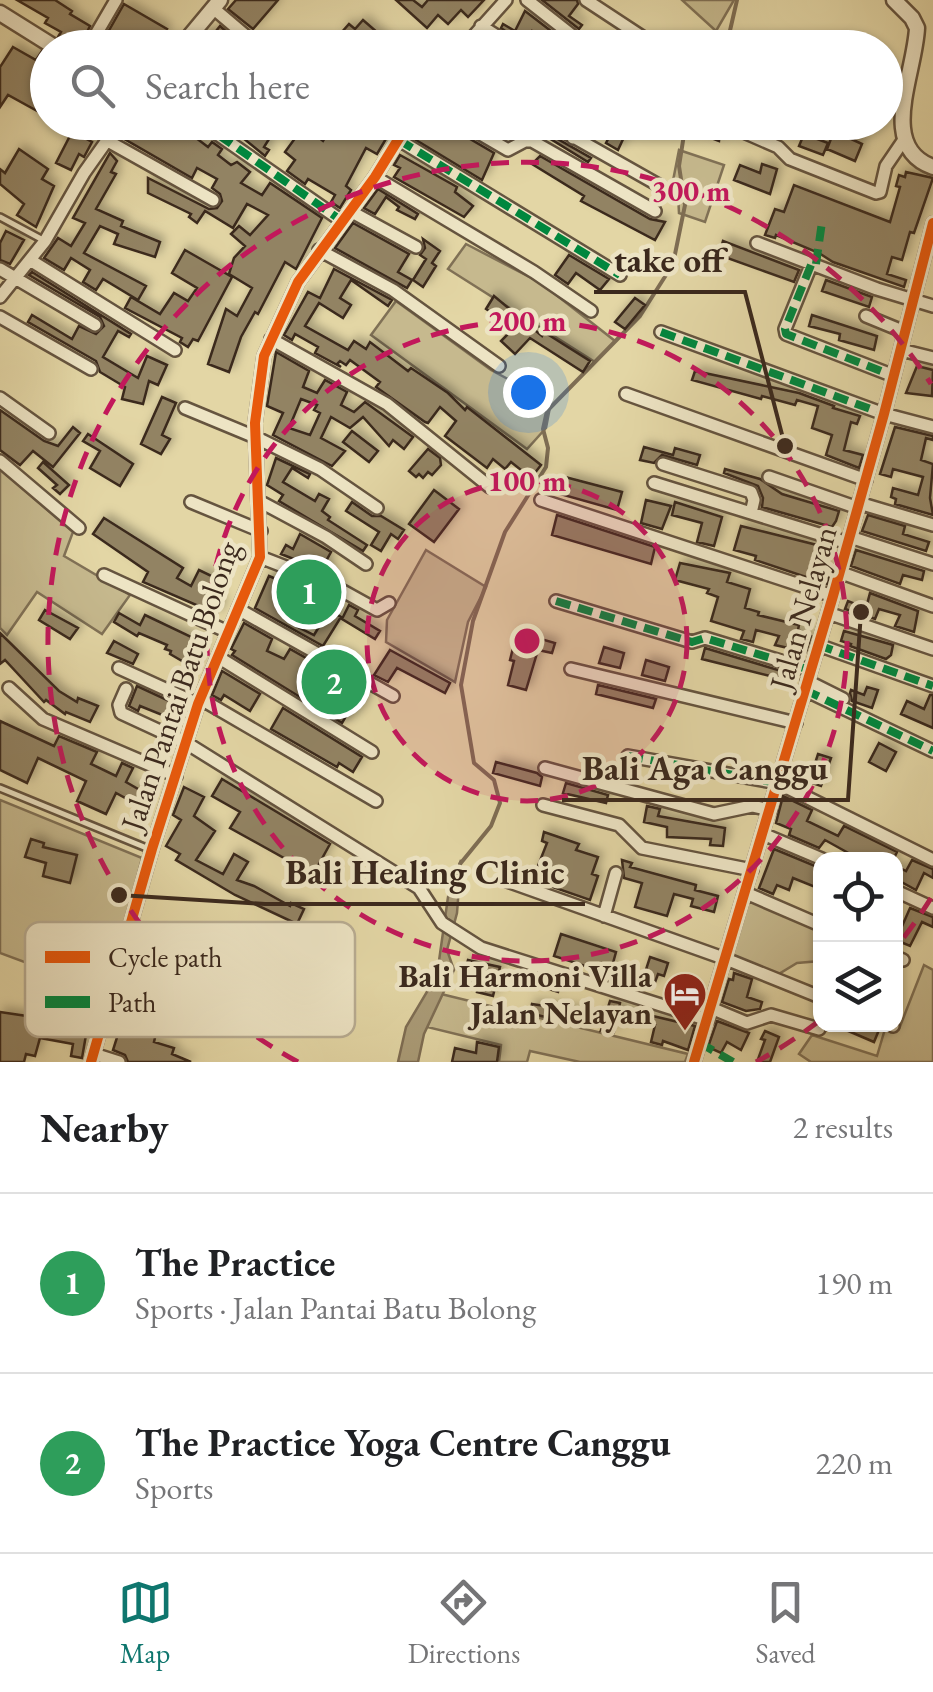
<!DOCTYPE html>
<meta charset="utf-8">
<style>
body{margin:0;font-family:"EB Garamond",serif;background:#f2f2f2;color:#202124}
.controls{position:absolute;right:30px;bottom:30px;display:grid;overflow:hidden;border-radius:20px;box-shadow:0 2px 8px #0004}
.controls button{width:90px;height:90px;display:grid;place-items:center;padding:0;border:0;border-bottom:2px solid #e0e0e0;background:#fff;color:#202124;font:50px sans-serif}
.you{position:absolute;left:528px;top:392px;width:35px;height:35px;margin:-25px;border:8px solid #fff;border-radius:50%;background:#1a73e8;box-shadow:0 0 0 15px #1a73e833}
.badge{display:grid;place-items:center;width:65px;height:65px;border-radius:50%;background:#0f766e;color:#fff;font-size:32px;font-weight:700}
.pin{position:absolute;translate:-50% -50%;border:5px solid #fff;box-shadow:0 2px 10px #0006}
.list{margin:0;padding:0;list-style:none}
h2{display:flex;justify-content:space-between;align-items:center;height:130px;margin:0;padding:0 40px;font-size:42px}
h2 small{font-size:32px;font-weight:400;color:#757577}
.list li{display:grid;grid-template-columns:65px 1fr auto;gap:30px;align-items:center;box-sizing:border-box;height:180px;padding:0 40px;border-top:2px solid #e0e0e0}
.list b{display:block;font-size:38px;white-space:nowrap}
.list p{margin:0;font-size:32px;white-space:nowrap;color:#757577}
.list em{font-size:32px;font-style:normal;color:#757577}
.icon{flex:none;width:55px;height:55px;fill:none;stroke:currentColor;stroke-width:2;stroke-linecap:round;stroke-linejoin:round}
.map{position:relative;flex:none;width:933px;height:1062px;overflow:hidden}
.search{position:absolute;background:#fff;box-shadow:0 2px 8px #0004;left:30px;right:30px;top:30px;height:110px;display:flex;align-items:center;gap:25px;box-sizing:border-box;padding:0 35px;border-radius:55px;color:#757577;font-size:38px}
.sheet{height:490px;background:#fff}
nav{display:flex;justify-content:space-around;align-items:center;box-sizing:border-box;height:140px;border-top:2px solid #e0e0e0;background:#fff;font-size:28px;color:#757577}
nav a{display:grid;justify-items:center;gap:5px}
nav .on{color:#0f766e}
.map>svg:first-child{display:block}
.green{fill:#c6b98e;stroke:#807156;stroke-width:2.5}
.water{fill:#aa9b77;stroke:#7e6d53;stroke-width:2.5}
.lines{fill:none;stroke-linecap:round;stroke-linejoin:round}
.stream{stroke:#7e6d53;stroke-width:4}
.building{fill:#928364;stroke:#3b291d;stroke-width:2.5;fill-rule:evenodd;filter:url(#shadow)}
.service-casing{stroke:#65543f;stroke-width:10}
.minor-casing{stroke:#65543f;stroke-width:16}
.tertiary-casing{stroke:#65543f;stroke-width:19}
.service{stroke:#ede4c4;stroke-width:5}
.minor{stroke:#ede4c4;stroke-width:11}
.tertiary{stroke:#ede4c4;stroke-width:14}
.quiet{stroke:#00873e;stroke-width:8;stroke-dasharray:15 8;stroke-linecap:butt}
.cycleway-casing{stroke:#ede4c4;stroke-width:16}
.cycleway{stroke:#e8590c;stroke-width:10}
.ring{fill:none;stroke:#c2185b;stroke-width:5;stroke-dasharray:18 12}
.labels{text-anchor:middle;dominant-baseline:central;stroke-width:9;stroke-linejoin:round;paint-order:stroke}
.street-label{font-size:32px;fill:#3b291d;stroke:#ede4c4}
.poi-label{font-size:32px;font-weight:bold;fill:#3b291d;stroke:#ede4c4;text-anchor:end}
.key{fill:#ede4c4;stroke:#b8ac92;stroke-width:2.5}
.key-label{font-size:28px;fill:#3b291d}
.centre{fill:#c2185b;stroke:#ede4c4;stroke-width:5}
.ring-label{font-size:30px;text-anchor:middle;font-weight:bold;fill:#c2185b;stroke:#ede4c4;stroke-width:9;stroke-linejoin:round;paint-order:stroke}
.leader{fill:none;stroke:#3b291d;stroke-width:4}
.callout-dot{fill:#3b291d;stroke:#ede4c4;stroke-width:4}
.callout-label{font-size:35px;text-anchor:middle;font-weight:bold;fill:#3b291d;stroke:#ede4c4;stroke-width:9;stroke-linejoin:round;paint-order:stroke}
</style>
<div class="map">
<svg width="933" height="1062" viewBox="0 0 933 1062">
<defs>
<filter id="shadow"><feDropShadow dx="4.5" dy="-4.5" stdDeviation="5" flood-color="#0004"/></filter>
</defs>
<rect width="100%" height="100%" fill="#e3d6a5"/>
<filter id="stains"><feTurbulence type="fractalNoise" baseFrequency=".002" numOctaves="4"/><feColorMatrix values="0 0 0 0 .2 0 0 0 0 .09 0 0 0 0 .02 0 0 0 .5 -.17"/></filter>
<radialGradient id="worn" r=".72"><stop offset=".6" stop-color="#630" stop-opacity="0"/><stop offset="1" stop-color="#630" stop-opacity=".3"/></radialGradient>
<path class="green" d="M682 0H734L716 31Z
M679 150 724 165 705 222 679 213 678 194 672 186Z
M466 244 541 283 615 341 595 362 448 269Z
M396 301 491 370 551 402 546 428 527 449 371 335Z
M0 469 73 532 64 556 130 595 102 634 37 592 7 635 0 628Z
M426 550 486 587 468 622 455 682 386 642 387 620Z
M0 800 142 858 108 993 0 953Z
M747 898 820 929V961L797 963 777 975 732 958Z
M924 965 933 970V1062H811L799 1054 812 1035 877 1056 885 1029H899Z
M441 994 688 1054 685 1062H580L530 1051 527 1062H499L501 1045 427 1027Z"/>
<path class="water" d="M461 860 457 913 447 950 454 970 424 1034 418 1062H398L406 1027 437 975 448 897Z"/>
<g class="lines">
<path class="stream" d="M726 48 737 0
M460 864 491 826 500 803 494 780 474 763 461 685 473 621 505 532 546 467 548 448 543 429 547 411 640 316 673 264 685 205 679 166 686 122"/>
</g>
<path class="building" d="M17 0H55L72 11 70 14 90 26 79 48 58 37 61 32 45 23 48 18Z
M236 0H278L253 29 228 9Z
M396 0H413L422 7 428 0H484L468 17 461 10 448 24 438 15 427 28Z
M542 0H577L578 4 569 16 582 25 579 29Z
M124 4 167 29 156 48H99Z
M525 11 568 44 565 48 532 31 525 45 501 28 503 24 515 31Z
M363 20 386 40 384 43 390 48H340L348 38 341 33 349 24 355 29Z
M220 26 245 48H195L207 32 212 36Z
M13 47 36 60 42 51 48 55V65L36 83 48 90V117L8 95 0 107V67Z
M65 122H96L85 138 92 142 84 157 79 154 71 170 56 163 74 128Z
M131 122H175L208 147 212 142 222 149 218 155 231 165 237 162 250 172 241 183 262 195 270 183 322 218 296 269 285 262 258 314 255 312 241 337 229 372 208 364 226 309 237 316 252 288 229 274 234 258 245 246 231 234 239 226 250 235 268 215 247 204 233 228 205 211 197 223 189 217 191 214 148 193V178L209 209 217 208 222 201 220 194 212 188 217 179 197 168 192 178 121 137Z
M253 122 269 128 264 137 269 139 264 147 269 150 265 156 243 138Z
M335 122H396L377 154 366 148 346 186 351 190 340 208 331 202 335 195 308 179 305 184 287 171 295 160 285 152 304 126 323 141Z
M418 122H451L455 130 494 153 482 180 416 140 422 131 417 127Z
M522 122H538L542 130 591 158 588 162 531 127 508 139 505 137Z
M617 122H631L618 150 606 143Z
M693 122H721L719 141 690 130Z
M834 131 862 144 855 161 827 149Z
M804 134 828 143 823 155 799 146Z
M19 149 48 169 42 179 54 186 36 227 17 215 24 204 0 184V169L5 173Z
M110 153 117 161 111 172 116 174 96 209 123 221 121 226 160 242 155 257 114 244 118 234 100 226 84 253 146 286 138 300 103 279 96 290 83 282 90 270 71 258 64 270 44 258 58 238 71 246 85 223 73 218Z
M400 155 457 187 455 192 473 206 464 217 394 177 400 168 394 165Z
M540 156 650 219 665 222 655 240 581 201 584 196 532 164Z
M762 164 777 169 770 194 734 180 740 165 760 173Z
M906 172 933 178 914 233 910 232 902 260 892 257 887 274 906 280 904 287 833 262 819 253 776 235 775 238 765 235 775 209 784 212 794 185 890 222 900 187 896 186 899 175 905 177Z
M378 189 418 214 415 219 397 210 399 207 386 197 375 214 364 208Z
M353 223 409 254 398 272 412 280 407 288 335 248Z
M6 231 24 240 10 264 0 260V243Z
M423 239 440 251 432 263 436 266 423 287 413 280 426 259 420 255 425 248Z
M723 241 799 270 794 282 719 255Z
M185 250 232 277 198 341 193 339 188 347 180 342 182 338 125 308 131 297 160 314 174 293 188 301 197 288 172 273Z
M569 255 609 279 600 290 576 273 568 284 555 275Z
M334 269 392 300 388 306 351 280 340 298 351 305 343 318 319 303 305 326 348 350 354 341 366 349 370 342 408 371 411 368 448 393 465 410 467 407 541 465 531 478 511 462 505 469 493 459 487 468 445 436 456 421 440 407 428 423 425 422 376 387 380 382 350 360 346 365 340 361 337 364 341 367 315 353 318 347 295 334 292 340 284 335 308 292 320 298Z
M32 272 131 334 129 337 118 331 103 357 138 378 147 356 167 365 158 385 149 381 143 404 122 399 125 387 100 372 96 361 28 322 32 315 72 339 79 326 96 334 104 326 100 317 29 275Z
M826 280 872 297 869 307 822 291Z
M494 296 542 336 544 332 590 361 583 372 530 338 515 354 501 341 510 332 495 322 498 317 486 309Z
M635 298 645 305 625 329 615 322Z
M812 315 877 336 874 350 839 340 840 334 809 326Z
M276 352 309 371 303 387 317 393 325 380 347 392 341 405 354 412 365 402 413 437 404 449 393 440 389 446 363 417 350 428 331 417 321 438 345 451 332 466 273 435 283 413 267 406ZM301 399 317 405 314 410 320 413 310 435 289 428Z
M917 366 933 370 932 396 906 393Z
M695 371 799 393 834 406 833 408 860 416 857 424 851 422 844 450 863 455 859 468 826 455 832 435 812 428 818 406 797 400 795 405 762 396 761 399 692 380Z
M162 397 176 403 162 435 170 439 161 454 141 444Z
M0 410 44 441 58 446 73 427 80 433 53 467 33 451 20 465 0 450Z
M895 427 933 436V440L926 438 921 460 933 464 930 498 933 515 895 504 896 499 891 497 893 488 918 495 923 477 893 469 891 477 880 474Z
M352 431 378 451 369 462 343 442Z
M88 434 133 464 120 486 90 468 100 451 83 441Z
M644 447 673 455 675 448 700 455 697 465 662 455 654 463 640 460Z
M428 449 440 458 441 465 432 475 428 472 423 478 419 474 416 477 409 471Z
M276 458 310 474 308 478 292 468 283 482 315 501 319 494 329 499 322 511 330 517 328 520 367 545 363 551 279 501 283 495 267 485Z
M43 462 69 485 60 494 53 488 57 485 38 468Z
M725 469 760 479 782 494 839 511 836 521 832 527 762 507 763 498 758 486 724 473Z
M565 477 622 492 617 510 560 494Z
M434 490 459 509 434 542 409 524Z
M646 500 671 506 662 529 641 523Z
M352 502 372 516H381L404 530 398 539 391 534 381 551 371 545 379 532 346 511Z
M675 502 722 517 714 546 697 542 702 523 672 515Z
M557 515 655 547 651 564 552 535Z
M868 515 905 526 903 534 929 542 926 551 862 531Z
M104 518 183 568 177 578 191 586 199 570 220 580 212 597 222 601 217 614 143 582 148 572 93 534Z
M741 526 821 546 816 564 830 570 827 584 755 560 756 556 734 550Z
M300 534 331 552 325 563 329 565 326 572 281 554 286 545 293 549Z
M856 550 924 571 922 580 903 575 900 584 851 566Z
M680 563 730 573 727 582 750 589 745 608 759 612 758 615 799 625 798 630 811 636 806 652 775 645 779 636 756 630 753 642 741 639 744 631 711 621 718 597 707 593 709 589 675 580Z
M269 576 290 585 292 580 316 591 296 626 314 635 329 610 341 617 323 646 255 608Z
M870 593 918 611 914 632 895 626 900 615 879 609 875 619 845 609 848 601 866 608Z
M349 605 358 610 355 616 380 631 375 639 342 619Z
M45 610 78 628 70 639 39 620Z
M119 613 140 625 145 615 204 643 195 665 190 663 189 665 170 654 171 651 165 649 167 645 139 633 137 636 114 622Z
M244 623 272 639 267 651 284 659 290 649 345 680 332 706 346 716 342 723 232 655 235 651 231 649Z
M844 631 893 645 891 655 886 659 850 646 851 644 841 641Z
M517 632 555 643 552 653 538 650 526 690 508 685 514 661 510 660Z
M0 633 59 691 77 702 78 698 98 706 90 722 66 712 65 714 46 700 44 702 5 660 0 664Z
M114 641 138 654 133 664 107 653Z
M604 647 624 653 620 668 599 663Z
M705 648 788 673 786 680 702 659Z
M390 650 450 683 445 693 397 668 388 682 374 675Z
M646 660 669 667 665 681 642 675Z
M222 671 260 694 250 711 224 695 221 700 212 695Z
M598 685 656 699 653 708 596 694Z
M137 686 178 705 172 719 140 706 138 711 129 706Z
M867 687 878 690 872 708 852 701 850 693 851 690 864 695Z
M930 695H933V728L901 714 907 701 924 709Z
M283 708 362 757 353 772 339 763 337 767 271 729Z
M0 721 54 746 59 736 97 752 91 764 116 776 122 763 133 768 126 782 145 793 138 805 116 793 106 814 77 801 86 781 38 758 27 783 0 770Z
M879 743 896 752 886 771 869 762Z
M818 754 831 758 821 786 809 782Z
M496 762 537 773 542 777 540 786 493 773Z
M222 779 330 844 319 864 326 868 320 878 230 828 240 812 212 796Z
M566 783 608 795 606 803 563 793Z
M184 787 204 797 194 816 215 831 196 860 223 874 234 854 248 862 237 880 254 886 290 906 291 903 304 909 297 924 235 895 176 860 180 854 166 846 181 820 173 815Z
M783 796 812 810 807 821 838 836 844 826 897 852 893 860H861L825 840 819 848 789 835 791 829 776 823Z
M647 806 660 809 658 816 725 828 723 846 710 845 711 839 667 837V827L644 822Z
M544 832 579 844 576 850 598 857 592 874 598 876 590 900 541 883 542 879 534 876 547 843 542 841Z
M31 839 44 843 43 847 77 855 70 883 43 876 46 863 25 857Z
M774 849 820 868V889L793 878 789 890 777 885 773 894 759 888Z
M622 860 632 863 630 867 696 885 695 890 718 896 714 912 691 906 693 899 674 894 667 916 635 907 642 883 624 878Z
M912 860 933 869V878L924 873 916 890 896 879V866L906 871Z
M910 908 933 917V927L922 922 910 946 896 940Z
M561 934 616 952 610 974 554 956Z
M650 957 668 963 664 976 658 974 654 985 642 982Z
M468 960 500 967 493 996 477 992 478 987 462 983Z
M525 972 560 983 558 992 523 981Z
M734 973 752 979 747 997 762 1002 760 1009 746 1011 722 1002 729 979 733 980Z
M134 984 165 997 154 1042 174 1048 172 1054 191 1062H128L125 1055 113 1050Z
M610 1001 620 1003 619 1008 695 1026 688 1050 663 1041 662 1045 651 1042 655 1025 633 1020V1022L616 1023 614 1032 608 1026 601 1030Z
M532 1004 578 1011 575 1025 530 1013Z
M0 1012 60 1021 64 1030 86 1035 82 1058 71 1056 73 1044 40 1038 35 1056 26 1054 24 1062H0Z
M717 1021 749 1033 741 1050 727 1042 721 1053 708 1047Z
M832 1024H881V1025L874 1042Z
M765 1031 779 1037 770 1062H757L765 1040 761 1039Z
M477 1042 499 1047 497 1062H452L455 1048 476 1053Z"/>
<g class="lines">
<defs>
<path id="service" d="M0 217 43 240
M0 788 149 849
M130 934 184 953"/>
<path id="minor" d="M527 0 578 40
M586 0 659 48
M213 8 260 48
M481 26 516 48
M88 48 116 0
M463 48 506 0
M200 122 342 221
M460 122 508 150 525 141H532L655 211
M547 122 662 187
M730 126 778 147 790 159 876 193 880 192 886 166 903 141
M573 138 582 122
M106 140 213 200
M399 140 620 275
M375 177 534 272 591 311
M350 211 416 247
M757 243 877 289 933 306
M319 250 393 290 499 366
M30 260 175 350
M811 265 785 329 786 334 894 376
M0 269 95 325
M0 297 45 241 84 173 120 122
M866 316 905 332
M0 317 91 369
M661 332 884 414 933 427
M271 339 387 404 490 487
M901 350 933 358
M626 394 866 480
M0 398 49 433
M185 408 255 437 320 469 377 508
M0 461 79 528
M663 464 751 492 754 500 751 513
M769 477 858 508
M654 483 848 543
M541 500 833 596
M259 501 326 537 366 564
M191 502 261 531
M859 503 933 525
M850 537 933 564
M260 557 332 585 377 610 389 603
M839 572 933 606
M104 575 228 632
M556 601 692 642 705 638 810 670
M238 609 393 696
M828 613 933 649
M818 645 933 686
M218 657 372 752
M119 668 198 704
M571 669 796 723
M807 681 843 699
M9 688 43 719 176 776
M126 689 119 705 121 713 188 744 419 888 442 923 481 948 708 1020
M805 690 933 751
M201 699 376 801
M628 756 778 783 933 860
M545 768 714 814 752 806 770 810
M543 805 619 825 642 848 752 870
M763 834 822 859
M507 881 726 959 820 997
M896 891 933 908
M746 893 820 925
M604 916 616 873
M896 957 903 960
M711 1008 747 1023 771 1015 819 1029
M69 1022 103 1029
M890 1024 893 1026
M94 1054 119 1062
M91 1062 152 849 198 704 260 557 255 423 264 356 298 282 375 177 409 122
M694 1062 833 596 884 414 933 223"/>
<path id="tertiary" d="M894 0 912 18 917 28C915 74 877 147 933 167
M0 13 56 48
M180 48 220 0"/>
</defs>
<use href="#service" class="service-casing"/>
<use href="#minor" class="minor-casing"/>
<use href="#tertiary" class="tertiary-casing"/>
<use href="#service" class="service"/>
<use href="#minor" class="minor"/>
<use href="#tertiary" class="tertiary"/>
<path class="quiet" d="M200 122 342 221
M573 138 582 122
M399 140 620 275
M816 264 822 222
M811 265 785 329 786 334 894 376
M661 332 884 414
M556 601 692 642 705 638 810 670
M818 645 933 686
M805 690 933 751
M628 756 778 783
M700 1043 733 1062"/>
<defs>
<path id="cycleway" d="M91 1062 152 849 198 704 260 557 255 423 264 356 298 282 375 177 409 122
M694 1062 833 596 884 414 933 223"/>
</defs>
<use href="#cycleway" class="cycleway-casing"/>
<use href="#cycleway" class="cycleway"/>
</g>
<circle cx="527" cy="641" r="160" fill="#c2185b" fill-opacity=".12"/>
<g class="ring">
<circle cx="527" cy="641" r="160"/>
<circle cx="527" cy="641" r="320"/>
<path d="M931 898A479 479 0 0 1 897 946M819 1021A479 479 0 0 1 756 1062M298 1062A479 479 0 1 1 931 384"/>
</g>
<defs>
<symbol id="hotel-pin" viewBox="-11 -11 22 30"><path d="M0 17L-7.5 6A9.5 9.5 0 1 1 7.5 6Z" fill="#8f2418" stroke="#ede4c4"/><path d="M-6-4.5h1.5V1H6V5H4.5V3h-9V5H-6ZM-4 0a1.8 1.8 0 1 1 3.6 0ZM.5 0V-2.5h3Q6-2.5 6 0Z" fill="#fff"/></symbol>
</defs>
<g fill-rule="evenodd">
<use href="#hotel-pin" x="660" y="969" width="50" height="68"/>
</g>
<g class="labels">
<g class="street-label">
<text transform="translate(803 608) rotate(-74)">Jalan Nelayan</text>
<text transform="translate(180 686) rotate(-71)">Jalan Pantai Batu Bolong</text>
</g>
<g class="poi-label">
<text x="652" y="976">Bali Harmoni Villa<tspan x="652" dy="37">Jalan Nelayan</tspan></text>
</g>
</g>
<rect x="25" y="922" width="330" height="115" rx="15" class="key"/>
<rect x="45" y="951" width="45" height="12" fill="#e8590c"/>
<rect x="45" y="996" width="45" height="12" fill="#00873e"/>
<g class="key-label">
<text x="108" y="967">Cycle path</text>
<text x="108" y="1012">Path</text>
</g>
<circle cx="527" cy="641" r="15" class="centre"/>
<g class="ring-label">
<text x="691" y="201">300 m</text>
<text x="527" y="331">200 m</text>
<text x="527" y="491">100 m</text>
</g>
<path class="leader" d="M785 446L745 292H594M861 612L848 800H562M119 895L265 904H585"/>
<g class="callout-dot">
<circle cx="785" cy="446" r="10"/>
<circle cx="861" cy="612" r="10"/>
<circle cx="119" cy="895" r="10"/>
</g>
<g class="callout-label">
<text x="669" y="272">take off</text>
<text x="705" y="780">Bali Aga Canggu</text>
<text x="425" y="884">Bali Healing Clinic</text>
</g>
<rect width="100%" height="100%" filter="url(#stains)"/>
<rect width="100%" height="100%" fill="url(#worn)"/>
</svg>
<div class="controls">
<button><svg class="icon" aria-label="locate" viewBox="0 0 24 24"><circle cx="12" cy="12" r="6"/><path d="M12 2v4M12 18v4M2 12h4M18 12h4"/></svg></button>
<button><svg class="icon" aria-label="layers" viewBox="0 0 24 24"><path d="M12 4l9 5-9 5-9-5zM3 14l9 5 9-5"/></svg></button>
</div>
<div class="you"></div>
<div class="pin badge" style="left:309px;top:592px;background:#2e9e5b">1</div>
<div class="pin badge" style="left:334px;top:682px;background:#2e9e5b">2</div>
<div class="search"><svg class="icon" aria-label="search" viewBox="0 0 24 24"><circle cx="10" cy="10" r="6"/><path d="M15 15l6 6"/></svg>Search here</div>
</div>
<section class="sheet">
<h2>Nearby<small>2 results</small></h2>
<ul class="list">
<li><span class="badge" style="background:#2e9e5b">1</span><div><b>The Practice</b><p>Sports · Jalan Pantai Batu Bolong</p></div><em>190 m</em></li>
<li><span class="badge" style="background:#2e9e5b">2</span><div><b>The Practice Yoga Centre Canggu</b><p>Sports</p></div><em>220 m</em></li>
</ul>
</section>
<nav>
<a class="on"><svg class="icon" aria-label="map" viewBox="0 0 24 24"><path d="M3 6l6-2 6 2 6-2v14l-6 2-6-2-6 2zM9 4v14M15 6v14"/></svg>Map</a>
<a><svg class="icon" aria-label="directions" viewBox="0 0 24 24"><path d="M12 3l9 9-9 9-9-9zM9 14v-3h6M13 9l2 2-2 2"/></svg>Directions</a>
<a><svg class="icon" aria-label="saved" viewBox="0 0 24 24"><path d="M7 4h10v16l-5-4-5 4z"/></svg>Saved</a>
</nav>
